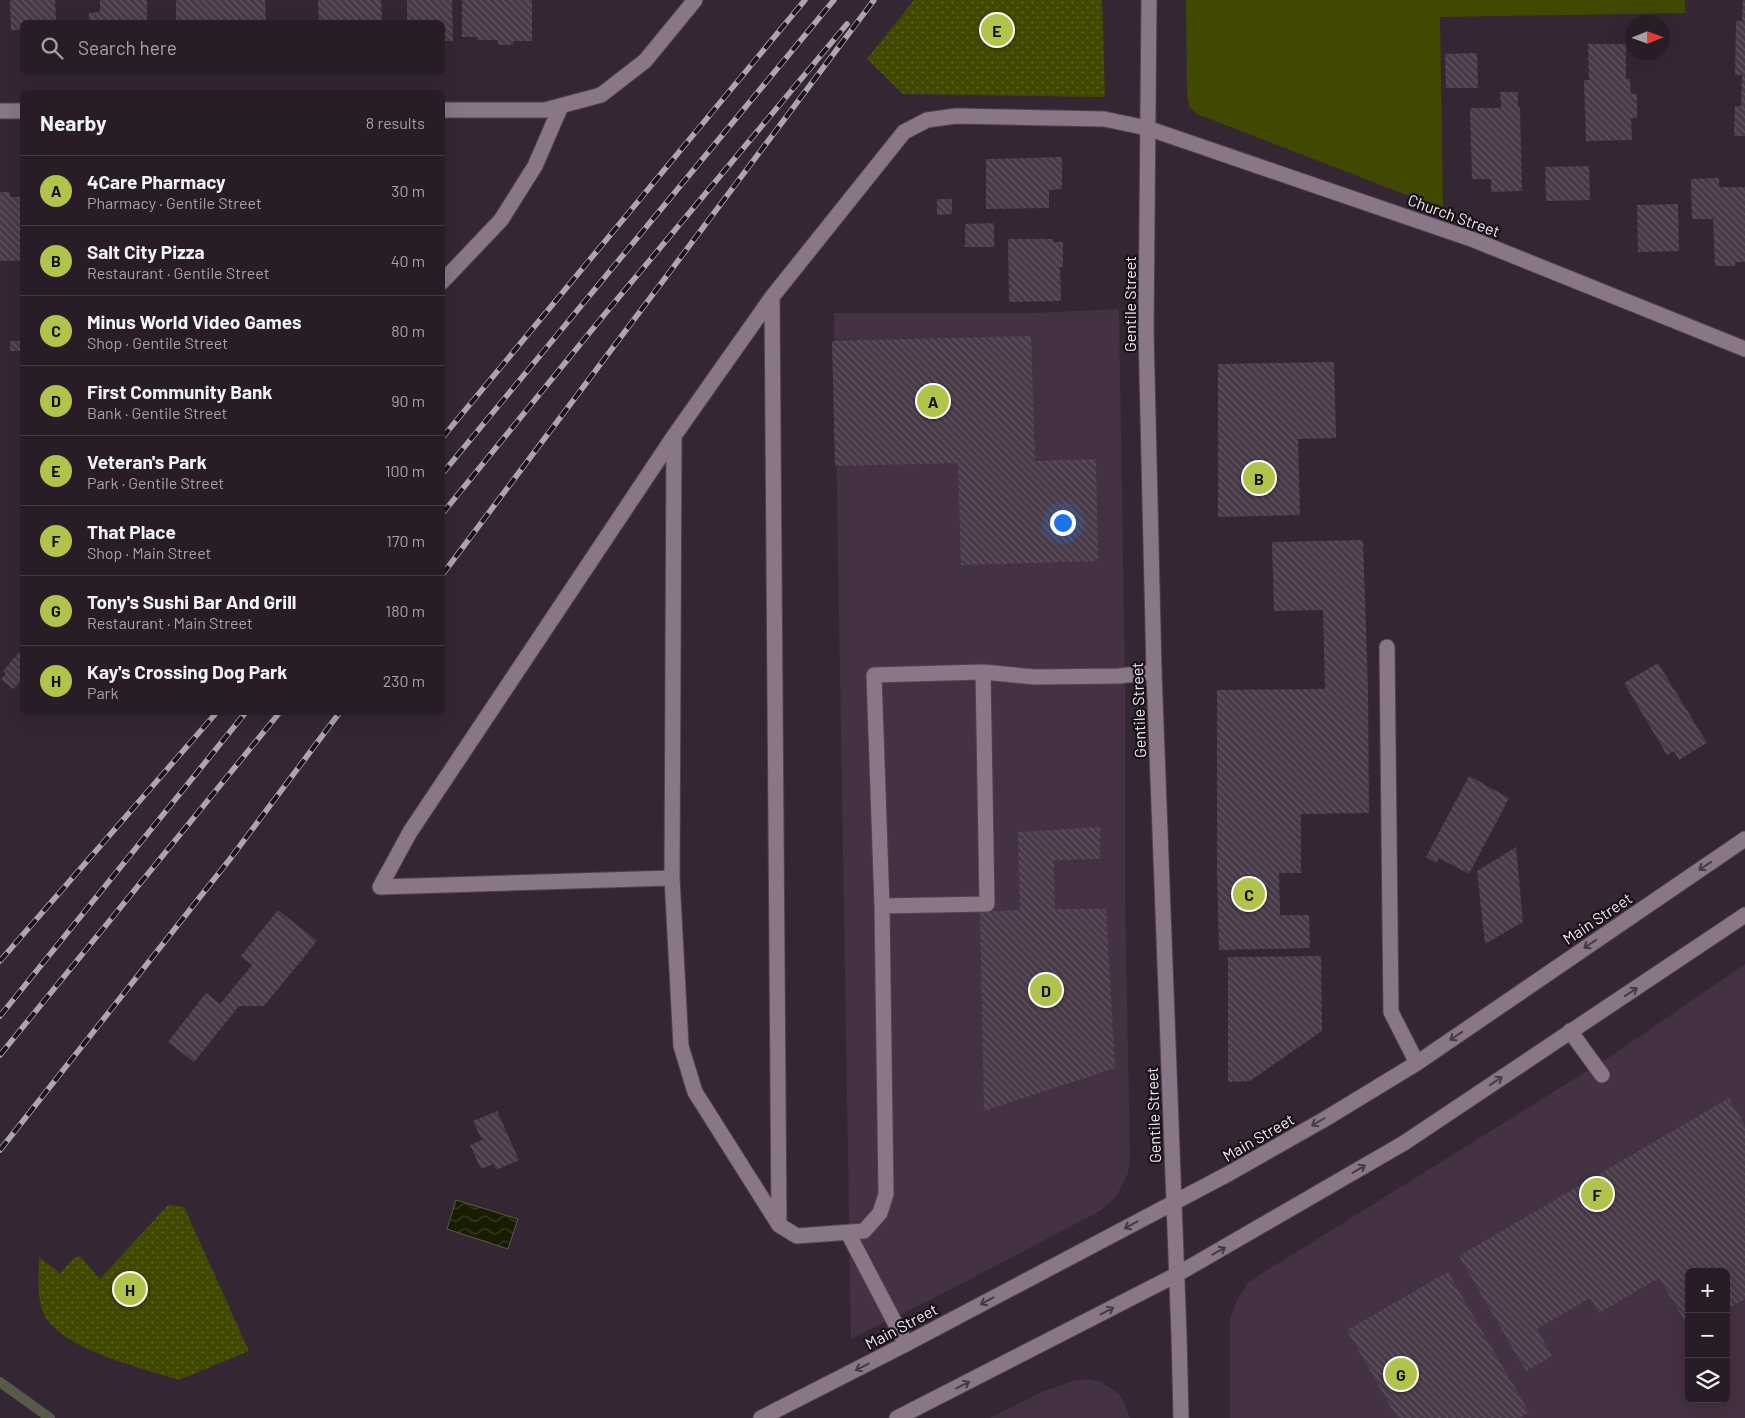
<!DOCTYPE html>
<meta charset="utf-8">
<style>
body{margin:0;font-family:Barlow,sans-serif;background:#30252f;color:#f1f3f6}
.controls{position:absolute;right:15px;bottom:15px;display:grid;overflow:hidden;border-radius:8px;box-shadow:0 5px 20px #0002}
.controls button{width:45px;height:45px;display:grid;place-items:center;padding:0;border:0;border-bottom:1px solid #443a44;background:#281c27;color:#f1f3f6;font:25px sans-serif}
.compass{position:absolute;left:1625px;top:15px;width:45px;height:45px;border-radius:50%;background:#281c27;box-shadow:0 5px 20px #0002;rotate:89deg}
.you{position:absolute;left:1062px;top:522px;width:18px;height:18px;margin:-12px;border:4px solid #fff;border-radius:50%;background:#1a73e8;box-shadow:0 0 0 8px #1a73e833}
.badge{display:grid;place-items:center;width:32px;height:32px;border-radius:50%;background:#b2c34c;color:#111;font-size:16px;font-weight:700}
.pin{position:absolute;translate:-50% -50%;border:2px solid #fff;box-shadow:0 1px 5px #0006}
.list{margin:0;padding:0;list-style:none}
h2{display:flex;justify-content:space-between;align-items:center;height:65px;margin:0;padding:0 20px;font-size:21px}
h2 small{font-size:16px;font-weight:400;color:#a5a1a7}
.list li{display:grid;grid-template-columns:32px 1fr auto;gap:15px;align-items:center;box-sizing:border-box;height:70px;padding:0 20px;border-top:1px solid #443a44}
.list b{display:block;font-size:19px;white-space:nowrap}
.list p{margin:0;font-size:16px;white-space:nowrap;color:#a5a1a7}
.list em{font-size:16px;font-style:normal;color:#a5a1a7}
.icon{flex:none;width:28px;height:28px;fill:none;stroke:currentColor;stroke-width:2;stroke-linecap:round;stroke-linejoin:round}
.map{position:relative;flex:none;width:1745px;height:1418px;overflow:hidden}
.search{position:absolute;background:#281c27;box-shadow:0 5px 20px #0002;left:20px;top:20px;width:425px;height:55px;display:flex;align-items:center;gap:12px;box-sizing:border-box;padding:0 18px;border-radius:8px;color:#a5a1a7;font-size:19px}
.panel{position:absolute;background:#281c27;box-shadow:0 5px 20px #0002;left:20px;top:90px;width:425px;height:625px;border-radius:8px}
.map>svg:first-child{display:block}
.built{fill:#443143;fill-rule:evenodd}
.grass{fill:#414901}
.park{fill:url(#park-dots)}
.water{fill:url(#water-waves);stroke:#595948}
.lines{fill:none;stroke-linecap:round;stroke-linejoin:round}
.stream{stroke:#595948;stroke-width:10}
.building{fill:url(#building-back-hatch)}
.lane-casing{stroke:#4f434e;stroke-width:17}
.street-casing{stroke:#4f434e;stroke-width:17}
.secondary-casing{stroke:#4f434e;stroke-width:17}
.lane{stroke:#897787;stroke-width:15}
.street{stroke:#897787;stroke-width:15}
.secondary{stroke:#897787;stroke-width:15}
.rail-casing{stroke:#b0a4af;stroke-width:5.5}
.rail{stroke:#181218;stroke-width:4;stroke-dasharray:11;stroke-linecap:butt}
.oneway{stroke:#453a44}
.labels{text-anchor:middle;dominant-baseline:central;stroke-width:4.5;stroke-linejoin:round;paint-order:stroke}
.street-label{font-size:16px;fill:#f2e8f1;stroke:#181218}
</style>
<div class="map">
<svg width="1745" height="1418" viewBox="0 0 1745 1418">
<defs>
<pattern id="park-dots" width="8" height="8" patternUnits="userSpaceOnUse" patternTransform="scale(1.25)"><rect width="8" height="8" fill="#414901"/><path d="M2 2h.1M6 6h.1" fill="none" stroke="#5d6326" stroke-width="1.8" stroke-linecap="round"/></pattern>
<pattern id="water-waves" width="16" height="10" patternUnits="userSpaceOnUse" patternTransform="scale(1.25)"><rect width="16" height="10" fill="#181c00"/><path d="M0 5q4-4 8 0t8 0" fill="none" stroke="#3a3d26"/></pattern>
<pattern id="building-back-hatch" width="6" height="6" patternUnits="userSpaceOnUse" patternTransform="scale(1.25)"><rect width="6" height="6" fill="#493a48"/><path d="M-1 5l2 2M0 0l6 6M5-1l2 2" fill="none" stroke="#645663"/></pattern>
</defs>
<rect width="100%" height="100%" fill="#352634"/>
<path class="built" d="M1119 309 1125 681V896L1130 1157 1128 1173 1116 1197 1100 1211 932 1299 851 1339 834 313H1035Z
M1745 964V1418H1230V1318L1238 1298 1247 1284 1261 1274 1611 1056ZM1689 1272H1726V1399H1689Z
M1088 1379 1099 1381 1114 1390 1123 1399 1130 1418H990L1042 1392 1073 1381Z"/>
<path class="grass" d="M1186 0H1685V13L1440 17 1443 209 1197 114 1189 106 1187 94Z"/>
<path class="park" d="M914 0H1102L1105 97 903 94 867 59Z
M168 1205 184 1207 249 1351 179 1380C143 1368 61 1350 44 1314 36 1297 39 1275 39 1257L60 1273 74 1258 80 1256 100 1279Z"/>
<path class="water" d="M456 1200 518 1219 508 1249 447 1229Z"/>
<g class="lines">
<path class="stream" d="M0 1382 50 1418"/>
</g>
<path class="building" d="M10 0H55L56 22H22V30H11Z
M100 0H147V22H89V13L100 12Z
M176 0H265L266 22H176Z
M318 0H381L382 22H319Z
M407 0H452L453 41H442V22H407Z
M462 0H532V41H513V45H498V40H477V37H462Z
M1743 0H1745V136H1734L1735 106H1741L1742 75H1735L1736 21H1742Z
M1588 44H1626V79H1630L1631 94H1637V118H1631L1632 140 1586 141 1584 80H1589Z
M1477 53 1478 88H1446L1445 54Z
M1500 92H1518V107H1520L1522 191 1491 192V179H1472L1470 108H1501Z
M1062 157V189L1049 190V208L986 209V159Z
M1589 166 1590 200 1546 201 1545 167Z
M1719 178V187H1745V262H1735V266H1715L1713 219H1692L1691 179Z
M0 192H10V197H22V261H0Z
M937 199H952V214L937 215Z
M1678 204 1679 251 1638 252 1637 205Z
M994 223V247H965V224Z
M1008 239H1053V242H1063V267H1060L1061 301 1009 302Z
M1031 336 1035 461 1096 459 1098 561 961 565 958 463 835 466 832 341Z
M10 341H22V351H10Z
M1334 362 1336 438 1298 439 1300 515 1218 517V364Z
M1363 540 1368 689 1369 813 1301 814V873H1279L1280 915H1309L1310 948 1219 950 1217 873V690L1325 689 1323 610 1274 611 1272 542Z
M22 649V684L20 682 13 689 1 679 6 673 3 671Z
M1658 663 1707 743 1679 760 1674 751 1667 755 1624 683Z
M1469 776 1509 798 1469 874 1439 858 1436 863 1426 857Z
M1100 827V859L1054 860 1055 909H1106L1115 1068 984 1111 980 912 1020 910 1018 832Z
M1516 847 1523 922 1485 944 1477 871Z
M278 910 317 941 264 1006H239L194 1062 168 1042 206 993 220 1004 252 965 241 956Z
M1321 956 1322 1031 1250 1081 1228 1082V957Z
M1729 1098 1745 1126V1299L1726 1310V1272H1689V1328L1659 1278 1599 1313 1590 1298 1537 1329 1552 1356 1526 1371 1459 1256Z
M497 1111 519 1160 496 1170 494 1164 481 1169 470 1145 482 1140 473 1121Z
M1448 1272 1529 1412 1519 1418H1397L1347 1330Z"/>
<g class="lines">
<defs>
<path id="lane" d="M442 282 501 220 535 166 561 106
M772 297 779 1225
M674 436 672 878 681 1046 695 1092 779 1225 797 1236 864 1231 880 1213 886 1194 882 906 874 675 983 672 1035 677 1119 676 1154 672
M1387 647 1391 1012 1417 1063
M672 878 380 887 410 832 674 436 772 297 904 132 927 120 956 116 1104 119 1147 128
M882 906 987 904 983 672
M1570 1031 1602 1075
M848 1233 906 1344"/>
<path id="street" d="M442 110H545L601 95 645 61 695 0
M0 111H22
M1147 128 1474 240 1745 349"/>
<path id="secondary" d="M1149 0 1146 331 1154 672 1179 1335 1181 1418
M761 1418 906 1344 1228 1174 1325 1119 1417 1063 1745 839
M897 1418 1176 1275 1404 1143 1745 915"/>
</defs>
<use href="#lane" class="lane-casing"/>
<use href="#street" class="street-casing"/>
<use href="#secondary" class="secondary-casing"/>
<use href="#lane" class="lane"/>
<use href="#street" class="street"/>
<use href="#secondary" class="secondary"/>
<defs>
<path id="rail" d="M442 438 805 0
M442 474 834 0
M442 514 604 315 847 24
M442 575 874 0
M0 961 217 712
M0 1016 246 712
M0 1055 280 712
M0 1150 230 859 340 712"/>
</defs>
<use href="#rail" class="rail-casing"/>
<use href="#rail" class="rail"/>
</g>
<defs><path id="oneway-shaft" d="M-6 0H5M1.5-3L5.5 0L1.5 3" fill="none" stroke-width="1.6" stroke-linecap="round" stroke-linejoin="round" transform="scale(1.25)"/></defs>
<g class="oneway">
<use href="#oneway-shaft" transform="translate(1705 866) rotate(146)"/>
<use href="#oneway-shaft" transform="translate(1590 944) rotate(146)"/>
<use href="#oneway-shaft" transform="translate(1631 992) rotate(-33)"/>
<use href="#oneway-shaft" transform="translate(1456 1036) rotate(146)"/>
<use href="#oneway-shaft" transform="translate(1496 1081) rotate(-34)"/>
<use href="#oneway-shaft" transform="translate(1318 1122) rotate(150)"/>
<use href="#oneway-shaft" transform="translate(1359 1169) rotate(-31)"/>
<use href="#oneway-shaft" transform="translate(1131 1225) rotate(152)"/>
<use href="#oneway-shaft" transform="translate(1219 1251) rotate(-29)"/>
<use href="#oneway-shaft" transform="translate(987 1301) rotate(152)"/>
<use href="#oneway-shaft" transform="translate(1107 1311) rotate(-28)"/>
<use href="#oneway-shaft" transform="translate(862 1367) rotate(153)"/>
<use href="#oneway-shaft" transform="translate(963 1385) rotate(-27)"/>
</g>
<g class="labels">
<g class="street-label">
<text transform="translate(1454 215) rotate(20)">Church Street</text>
<text transform="translate(1129 304) rotate(-90)">Gentile Street</text>
<text transform="translate(1138 710) rotate(-92)">Gentile Street</text>
<text transform="translate(1597 918) rotate(-34)">Main Street</text>
<text transform="translate(1153 1115) rotate(-92)">Gentile Street</text>
<text transform="translate(1258 1137) rotate(-30)">Main Street</text>
<text transform="translate(901 1326) rotate(-28)">Main Street</text>
</g>
</g>
</svg>
<div class="controls">
<button>+</button>
<button>−</button>
<button><svg class="icon" aria-label="layers" viewBox="0 0 24 24"><path d="M12 4l9 5-9 5-9-5zM3 14l9 5 9-5"/></svg></button>
</div>
<svg class="compass" viewBox="-18 -18 36 36"><path d="M0-13l5 13h-10z" fill="#e53935"/><path d="M0 13l5-13h-10z" fill="#a5a1a7"/></svg>
<div class="you"></div>
<div class="pin badge" style="left:933px;top:401px">A</div>
<div class="pin badge" style="left:1259px;top:478px">B</div>
<div class="pin badge" style="left:1249px;top:894px">C</div>
<div class="pin badge" style="left:1046px;top:990px">D</div>
<div class="pin badge" style="left:997px;top:30px">E</div>
<div class="pin badge" style="left:1597px;top:1194px">F</div>
<div class="pin badge" style="left:1401px;top:1374px">G</div>
<div class="pin badge" style="left:130px;top:1289px">H</div>
<div class="search"><svg class="icon" aria-label="search" viewBox="0 0 24 24"><circle cx="10" cy="10" r="6"/><path d="M15 15l6 6"/></svg>Search here</div>
<section class="panel">
<h2>Nearby<small>8 results</small></h2>
<ul class="list">
<li><span class="badge">A</span><div><b>4Care Pharmacy</b><p>Pharmacy · Gentile Street</p></div><em>30 m</em></li>
<li><span class="badge">B</span><div><b>Salt City Pizza</b><p>Restaurant · Gentile Street</p></div><em>40 m</em></li>
<li><span class="badge">C</span><div><b>Minus World Video Games</b><p>Shop · Gentile Street</p></div><em>80 m</em></li>
<li><span class="badge">D</span><div><b>First Community Bank</b><p>Bank · Gentile Street</p></div><em>90 m</em></li>
<li><span class="badge">E</span><div><b>Veteran's Park</b><p>Park · Gentile Street</p></div><em>100 m</em></li>
<li><span class="badge">F</span><div><b>That Place</b><p>Shop · Main Street</p></div><em>170 m</em></li>
<li><span class="badge">G</span><div><b>Tony's Sushi Bar And Grill</b><p>Restaurant · Main Street</p></div><em>180 m</em></li>
<li><span class="badge">H</span><div><b>Kay's Crossing Dog Park</b><p>Park</p></div><em>230 m</em></li>
</ul>
</section>
</div>
